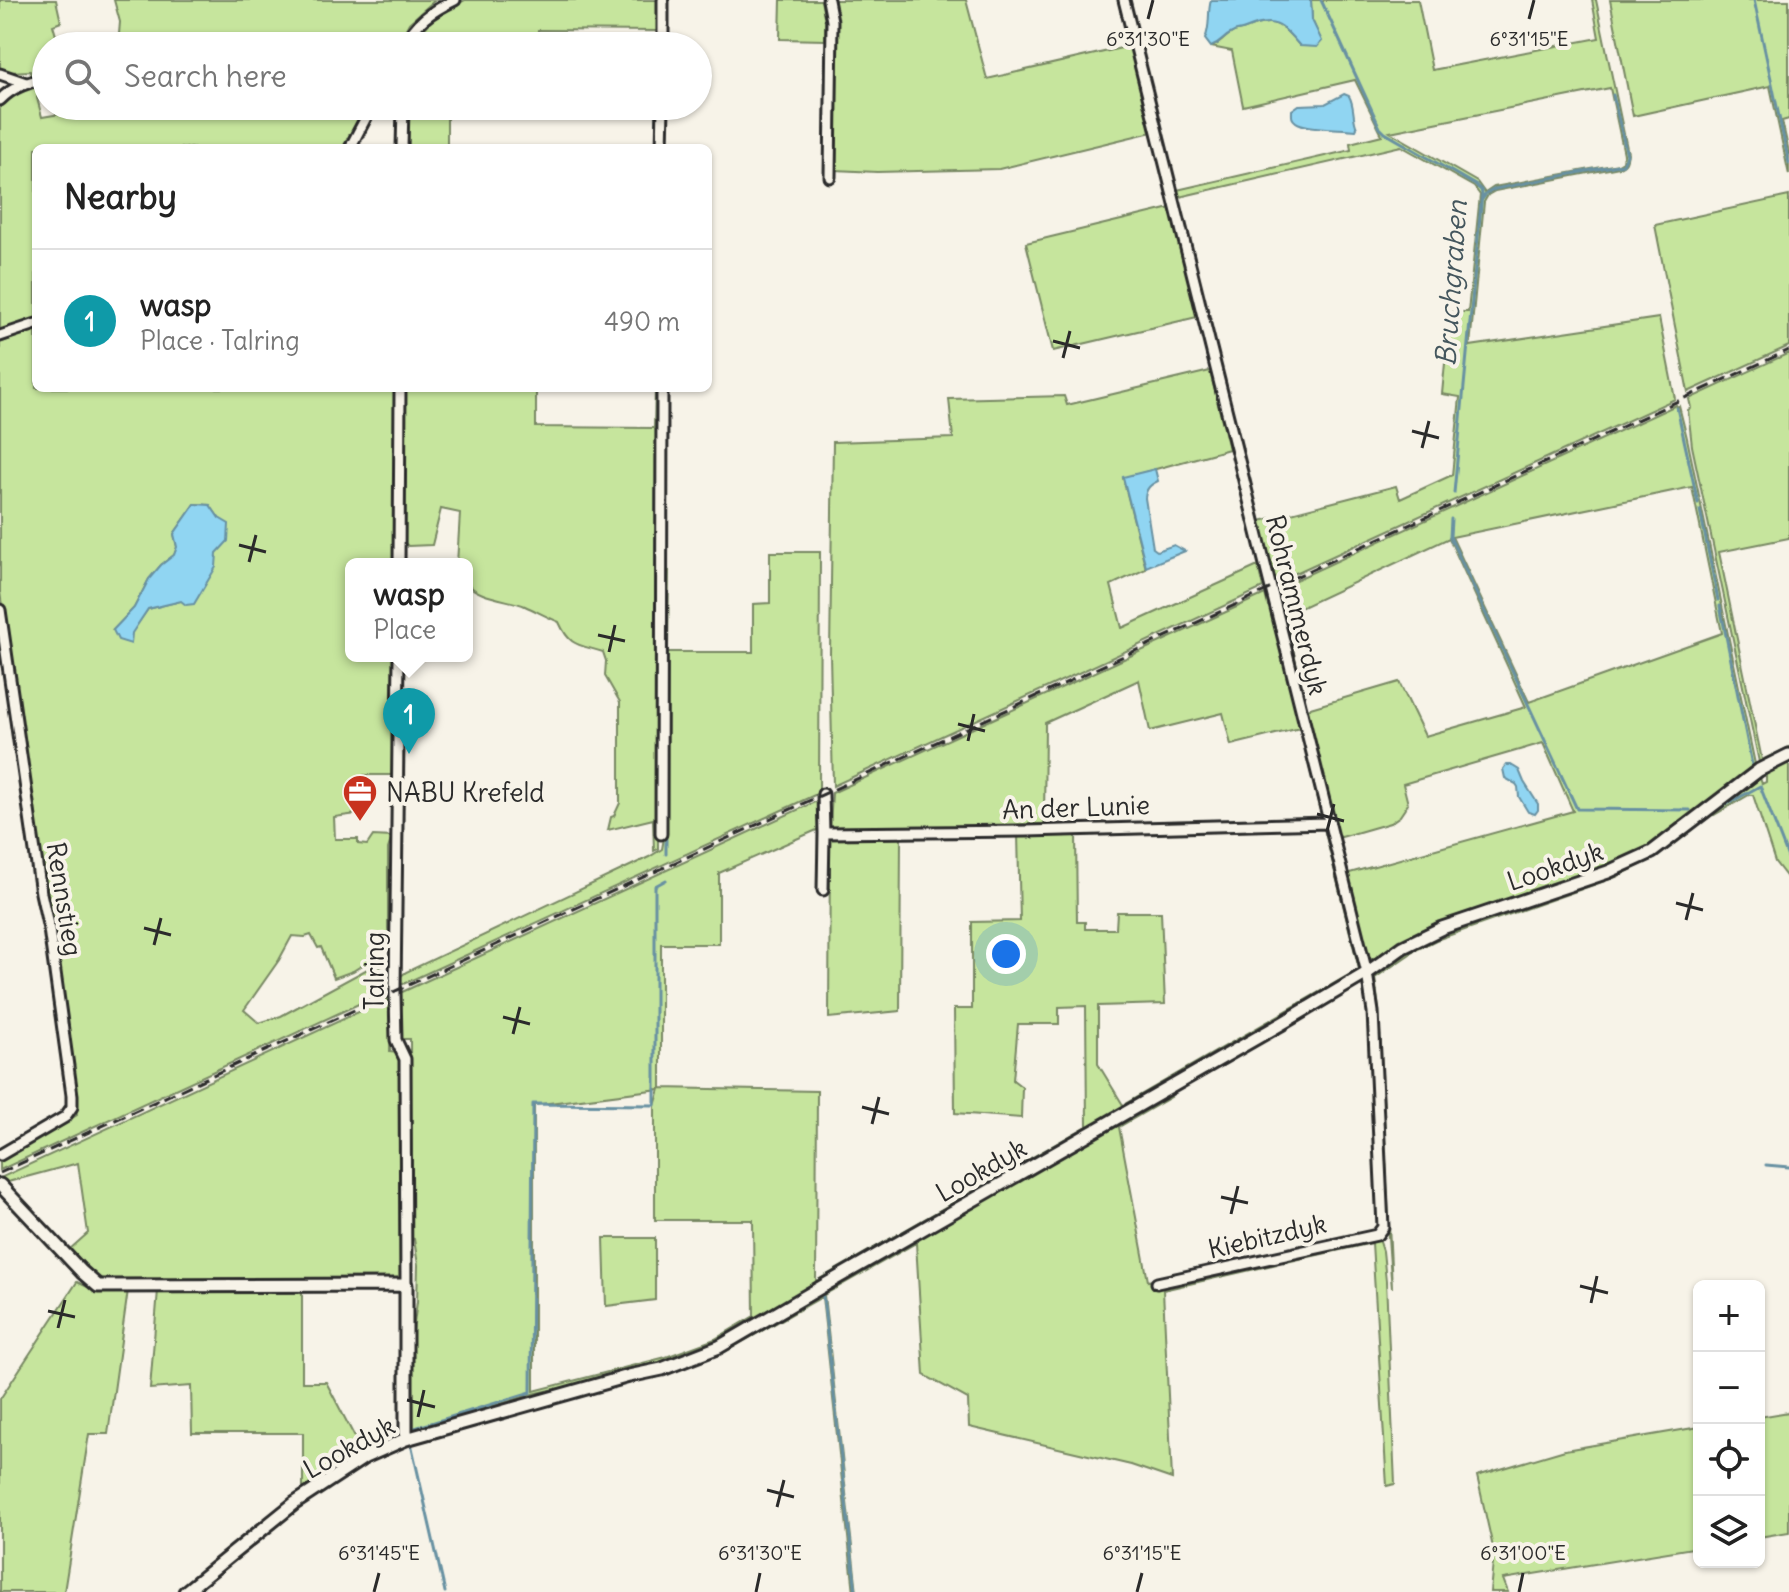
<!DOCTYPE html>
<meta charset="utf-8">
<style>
body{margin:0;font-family:Delius,sans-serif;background:#f2f2f2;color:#222}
.controls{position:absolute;right:24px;bottom:24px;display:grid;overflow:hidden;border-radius:12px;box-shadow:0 2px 6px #0004}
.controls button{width:72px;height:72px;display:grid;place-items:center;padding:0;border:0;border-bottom:2px solid #e0e0e0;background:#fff;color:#222;font:40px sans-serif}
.you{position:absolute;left:1006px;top:954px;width:28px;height:28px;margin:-20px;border:6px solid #fff;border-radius:50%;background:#1a73e8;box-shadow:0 0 0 12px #1a73e833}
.badge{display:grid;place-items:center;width:52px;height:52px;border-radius:50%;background:#0f766e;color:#fff;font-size:26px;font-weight:700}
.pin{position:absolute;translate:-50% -66px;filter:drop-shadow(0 2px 4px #0008)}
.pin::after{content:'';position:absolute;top:42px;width:28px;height:24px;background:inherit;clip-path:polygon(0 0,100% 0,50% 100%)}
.popup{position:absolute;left:345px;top:558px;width:128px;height:104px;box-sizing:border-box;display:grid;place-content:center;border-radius:12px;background:#fff;filter:drop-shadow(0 2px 6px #0005);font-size:26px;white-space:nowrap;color:#767676}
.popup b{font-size:30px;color:#222}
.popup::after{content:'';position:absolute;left:50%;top:100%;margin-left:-16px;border:16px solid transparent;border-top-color:#fff}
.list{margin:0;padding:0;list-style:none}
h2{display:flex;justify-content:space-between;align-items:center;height:104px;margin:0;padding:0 32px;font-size:34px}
h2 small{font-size:26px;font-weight:400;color:#767676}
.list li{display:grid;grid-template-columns:52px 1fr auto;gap:24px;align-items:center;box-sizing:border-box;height:144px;padding:0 32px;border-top:2px solid #e0e0e0}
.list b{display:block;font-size:30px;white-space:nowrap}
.list p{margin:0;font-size:26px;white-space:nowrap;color:#767676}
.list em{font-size:26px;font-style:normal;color:#767676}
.icon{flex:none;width:44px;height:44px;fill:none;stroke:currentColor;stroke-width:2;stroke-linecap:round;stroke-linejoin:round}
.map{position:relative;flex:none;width:1789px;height:1592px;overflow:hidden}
.search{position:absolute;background:#fff;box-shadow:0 2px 6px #0004;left:32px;top:32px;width:680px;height:88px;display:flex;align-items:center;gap:20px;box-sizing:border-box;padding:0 28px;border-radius:44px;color:#767676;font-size:30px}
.panel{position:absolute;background:#fff;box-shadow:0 2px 6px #0004;left:32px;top:144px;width:680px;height:248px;border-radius:12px}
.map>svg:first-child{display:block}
.green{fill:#c6e59d;stroke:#788864;stroke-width:2;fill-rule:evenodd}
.water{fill:#90d5f2;stroke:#6891a2;stroke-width:2}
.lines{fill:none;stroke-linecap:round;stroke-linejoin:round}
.stream{stroke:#6891a2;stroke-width:3}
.minor-casing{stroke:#2b2b2b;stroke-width:15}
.tertiary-casing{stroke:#2b2b2b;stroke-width:17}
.minor{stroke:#f7f3e8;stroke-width:9}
.tertiary{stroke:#f7f3e8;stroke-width:11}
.rail{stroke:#2b2b2b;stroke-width:3;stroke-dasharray:12 6;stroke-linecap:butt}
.ticks{fill:none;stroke:#2b2b2b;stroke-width:3}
.labels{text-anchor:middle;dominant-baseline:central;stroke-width:8;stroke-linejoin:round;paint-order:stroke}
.street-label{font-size:26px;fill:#2b2b2b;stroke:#f7f3e8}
.poi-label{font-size:26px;fill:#2b2b2b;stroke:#f7f3e8;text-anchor:start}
.water-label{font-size:28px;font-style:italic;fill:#44565d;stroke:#f7f3e8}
.ticks-label{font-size:20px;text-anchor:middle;fill:#2b2b2b;stroke:#f7f3e8;stroke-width:8;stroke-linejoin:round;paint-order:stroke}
</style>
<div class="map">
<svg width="1789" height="1592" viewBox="0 0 1789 1592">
<rect width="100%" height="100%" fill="#f7f3e8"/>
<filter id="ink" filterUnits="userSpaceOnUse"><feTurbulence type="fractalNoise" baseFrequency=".0125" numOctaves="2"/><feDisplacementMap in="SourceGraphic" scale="16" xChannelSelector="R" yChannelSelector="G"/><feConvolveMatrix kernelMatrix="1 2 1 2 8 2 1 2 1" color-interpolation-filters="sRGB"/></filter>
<g filter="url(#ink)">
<path class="green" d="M0 0H56L61 22 53 25 59 46H46V70L32 78 30 71 9 72 0 69Z
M114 0H435L409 23 397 46H130V44L118 46 120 22Z
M465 0H657V31L538 30 537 46H410L437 14Z
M781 0H821L825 21V40L780 39Z
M833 0H966L987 79 1130 46 1152 132 999 169 877 172 835 170 837 22Z
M1311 0H1418L1432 70 1599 38 1592 0H1596L1628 153C1627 161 1626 164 1619 167L1495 191 1488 195 1484 202 1470 346 1659 318 1675 399 1276 582 1260 521 1396 486 1400 499 1452 475 1460 397 1442 394 1450 312H1468L1480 195 1474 187 1401 146 1179 197 1177 190 1351 150 1350 143 1382 135 1355 80 1243 106 1232 51 1211 47C1224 43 1223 37 1232 33 1236 30 1241 31 1245 29 1274 16 1281 24 1300 46L1321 41 1312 20ZM1610 88 1624 154 1623 161 1618 164 1494 187 1485 193 1477 182 1390 132Z
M1610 0H1789V119L1782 121 1789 152V175L1770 86 1633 116Z
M33 84 40 88 37 98 42 117 60 114 86 106H367L344 148H36V319L7 329H0V107L16 92Z
M408 106H447V148H408Z
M1789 196V346L1688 392 1655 225Z
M1171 208 1197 317 1053 351 1026 243Z
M36 329V388H395L394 564H351V656H393L392 775H364V813L334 817 335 839H358V844L367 845 373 836 392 837 388 849V929L391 947 353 971 334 978 321 947 318 948 311 935 305 937 292 936 279 960 244 1010 259 1023 281 1016 371 967C387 967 391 975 391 989L0 1170V1162L77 1115 52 930 43 892 0 592V343ZM195 504 210 505 219 518 181 601 148 609 131 633 113 630 134 608 149 579 161 565 174 555 177 547 174 534Z
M1789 353V538L1719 552 1762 760 1789 747V751L1764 764 1759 762 1692 446 1688 410 1691 408 1689 399Z
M1210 371 1229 449 1123 478 1146 569 1111 585 1122 628 1258 566 1263 588 833 786 830 654 833 442 953 438 949 399 1064 396 1067 405Z
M405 388H536V427L654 428 655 388H659L658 569 656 570 658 849 654 851 653 819 608 830 611 817 614 816 620 803V702L605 676 606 661 603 652C578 644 570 647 559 622 547 617 536 611 525 606 512 600 474 597 468 583 466 578 467 569 467 564H457L460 513 441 509 432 545 408 546 404 542Z
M1676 405 1677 407 1679 406 1687 438 1755 764 1747 774 1720 792 1672 832 1651 847 1621 863 1380 958H1368L1364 954 1277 602 1281 600 1278 588ZM1692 487 1722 633 1529 702 1452 537ZM1449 538 1526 707 1425 736 1399 682 1307 709 1285 615ZM1543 743 1573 811 1346 874 1338 838 1390 823 1400 816 1408 804 1403 784Z
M770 552H820L819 793 401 985 400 977 406 972 649 857 662 849 664 838V571H669L668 652H753V604L770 603Z
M1265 594 1268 606 1273 604 1322 819 1300 728 1231 745 1223 713 1150 731 1139 680 1045 723 1044 824 830 829 832 793Z
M1789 759V880L1775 862 1753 795H1749L1714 815 1711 813 1673 844 1649 861 1616 877 1436 940 1416 950 1375 978 1379 1009 1392 1288C1382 1184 1384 1079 1372 974L1400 954 1448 927 1607 876 1757 777 1760 778 1762 784 1766 782V773Z
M819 800V829L719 873V944H661V1088L817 1091 816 1281 1087 1126 1086 1006 1059 1007V1024H1018L1013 1080 1022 1087 1021 1118 955 1113 954 1009H972V922L1020 921 1018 834 1076 833 1077 922H1085V929H1116L1117 912H1161L1165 1004 1098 1006V1064L1123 1105 1359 969 1324 828 1326 829 1361 969 1359 973 712 1347 655 1367 533 1394 414 1430 412 1338 417 1302 418 1265 414 1239 411 1238 410 1039H400V993ZM660 1089 655 1106V1220H753L754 1316 715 1339 666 1357 534 1391V1105Z
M901 837 900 1011 829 1018 830 839Z
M391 997 390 1052 399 1053 400 1280H105L94 1276 70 1249 88 1233 78 1163 4 1183 0 1178Z
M1168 1093 1171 1097 1119 1127 1148 1281 1158 1279 1162 1287 1267 1262 1277 1264 1163 1290 1172 1479 1131 1465 969 1427 968 1399 924 1375 916 1243 824 1295 857 1592H854L822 1297 721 1354 655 1378V1373L695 1361Z
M604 1238H655V1300L606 1306Z
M1379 1239 1383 1251 1386 1281 1395 1484 1387 1486 1372 1243 1286 1262 1291 1257Z
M77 1282 94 1290H128L108 1434H89L64 1592H0V1399Z
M302 1289V1382H326L362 1451 303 1491V1433H192L191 1386 150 1389 158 1290Z
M1789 1412V1532L1759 1537V1417Z
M1699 1427V1547L1503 1579 1508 1592H1490L1494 1552 1477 1476 1565 1450Z"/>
<path class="water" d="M1211 0H1311L1312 20 1322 41 1317 47 1300 46C1281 24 1274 16 1245 29 1241 31 1236 30 1232 33 1223 37 1222 43 1211 47L1205 39C1211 25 1207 14 1211 0Z
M1344 94 1349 96C1355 106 1352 118 1357 128L1356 130C1343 128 1304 129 1296 122 1291 118 1292 116 1292 110L1299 105 1325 104Z
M1155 469 1158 481C1150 485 1146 488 1145 498L1153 548 1157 551 1174 545 1185 551 1146 567 1123 477Z
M195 504 210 505 219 518 229 524 228 541 217 553 216 567 194 604 186 605 181 601 148 609 132 633 131 644 118 640 113 630 134 608 149 579 161 565 174 555 177 547 174 534Z
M1506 765H1511L1519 770 1524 782 1538 804V810L1535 814 1528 812 1519 797 1518 787 1516 784 1505 778 1503 769Z"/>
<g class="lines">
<path class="stream" d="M1321 0 1380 128 1385 133 1475 185 1481 190 1482 194 1454 493
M1754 0 1789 163
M657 148V106
M1481 201 1486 194 1495 189 1623 164 1627 155 1613 95
M1677 408 1698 503
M1700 510 1718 600
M1451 519 1450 537 1577 809 1690 810
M656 568 657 388
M1720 606 1752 765
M1713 812 1760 786 1789 860
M666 828 667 573
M666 854V839
M1766 1165 1789 1167
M823 1297 856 1592
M415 1428 531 1392 533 1104 655 1105V886L666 880
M411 1443 445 1592"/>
<defs>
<path id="minor" d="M828 0 832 21 830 177
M1124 0 1367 973 1373 1012 1383 1227 1377 1235 1157 1283
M404 46C415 22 432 11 455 0
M663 46V0
M0 74 26 83
M0 100C12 87 29 82 46 78
M350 148 372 106
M402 148 403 106
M662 148 663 106
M0 336 36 324
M399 564 400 388
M0 610 41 893 49 929 72 1095V1107L65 1117 0 1155
M399 656 395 992 396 1040 405 1059 406 1285
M824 833 1027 831 1328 823
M661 834 662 388
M823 890 824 833 823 794"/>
<path id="tertiary" d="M0 1185 82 1272 98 1286 406 1285V1439
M185 1592 295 1503 365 1457 406 1439 629 1376 662 1369 719 1347 823 1286 1281 1024 1367 973 1403 947 1442 928 1608 872 1652 852 1759 770 1789 755"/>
</defs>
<use href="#minor" class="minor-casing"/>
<use href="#tertiary" class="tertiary-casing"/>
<use href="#minor" class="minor"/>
<use href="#tertiary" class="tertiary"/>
<path class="rail" d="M0 1173 1789 350"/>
</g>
</g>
<path class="ticks" d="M1148 19 1153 0M1529 19 1534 0M1053 341 1080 348M1063 358 1070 331M1412 431 1439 438M1422 448 1429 421M239 545 266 552M249 562 256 535M598 635 625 641M609 652 615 625M958 724 985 731M968 741 974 714M1317 814 1344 821M1327 831 1334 804M1676 903 1703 910M1686 920 1693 893M144 928 171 935M154 945 161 918M503 1017 530 1024M513 1034 520 1007M862 1107 889 1114M872 1124 879 1097M1221 1197 1248 1203M1231 1214 1238 1186M1580 1286 1608 1293M1591 1303 1597 1276M48 1311 75 1317M58 1328 65 1300M407 1400 435 1407M418 1417 424 1390M767 1490 794 1497M777 1507 784 1480M374 1592 379 1573M756 1592 760 1573M1137 1592 1142 1573M1519 1592 1523 1573"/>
<defs>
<symbol id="office-pin" viewBox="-11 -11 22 30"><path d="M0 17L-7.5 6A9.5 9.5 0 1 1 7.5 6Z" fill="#c8321e" stroke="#f7f3e8"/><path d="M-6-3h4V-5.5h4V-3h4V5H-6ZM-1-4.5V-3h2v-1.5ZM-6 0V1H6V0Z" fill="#fff"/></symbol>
</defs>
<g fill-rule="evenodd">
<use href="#office-pin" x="340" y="772" width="40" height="54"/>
</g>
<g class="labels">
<g class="street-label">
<text transform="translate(1297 605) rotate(76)">Rohrammerdyk</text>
<text transform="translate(1076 807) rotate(-2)">An der Lunie</text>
<text transform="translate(1555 866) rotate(-19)">Lookdyk</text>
<text transform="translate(65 899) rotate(81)">Rennstieg</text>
<text transform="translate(374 971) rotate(-90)">Talring</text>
<text transform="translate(981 1170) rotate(-30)">Lookdyk</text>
<text transform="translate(1267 1236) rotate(-13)">Kiebitzdyk</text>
<text transform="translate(349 1447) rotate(-29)">Lookdyk</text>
</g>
<g class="poi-label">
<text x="386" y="792">NABU Krefeld</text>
</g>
<g class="water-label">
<text transform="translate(1451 283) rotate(-86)">Bruchgraben</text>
</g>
</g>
<g class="ticks-label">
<text x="1148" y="46">6°31'30"E</text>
<text x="1529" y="46">6°31'15"E</text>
<text x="379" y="1560">6°31'45"E</text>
<text x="760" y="1560">6°31'30"E</text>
<text x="1142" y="1560">6°31'15"E</text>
<text x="1523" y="1560">6°31'00"E</text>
</g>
</svg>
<div class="controls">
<button>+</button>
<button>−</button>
<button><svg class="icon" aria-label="locate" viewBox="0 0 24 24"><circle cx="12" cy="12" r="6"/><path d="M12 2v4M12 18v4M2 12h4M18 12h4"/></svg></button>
<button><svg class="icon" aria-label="layers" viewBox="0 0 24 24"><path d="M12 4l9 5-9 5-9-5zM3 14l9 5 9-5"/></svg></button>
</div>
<div class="you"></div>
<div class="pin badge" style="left:409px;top:754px;background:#0f9aa8">1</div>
<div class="popup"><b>wasp</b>Place</div>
<div class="search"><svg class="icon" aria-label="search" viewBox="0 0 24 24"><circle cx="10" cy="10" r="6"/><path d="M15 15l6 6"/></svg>Search here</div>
<section class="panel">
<h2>Nearby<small></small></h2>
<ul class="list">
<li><span class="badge" style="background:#0f9aa8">1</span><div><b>wasp</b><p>Place · Talring</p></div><em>490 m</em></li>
</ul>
</section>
</div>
